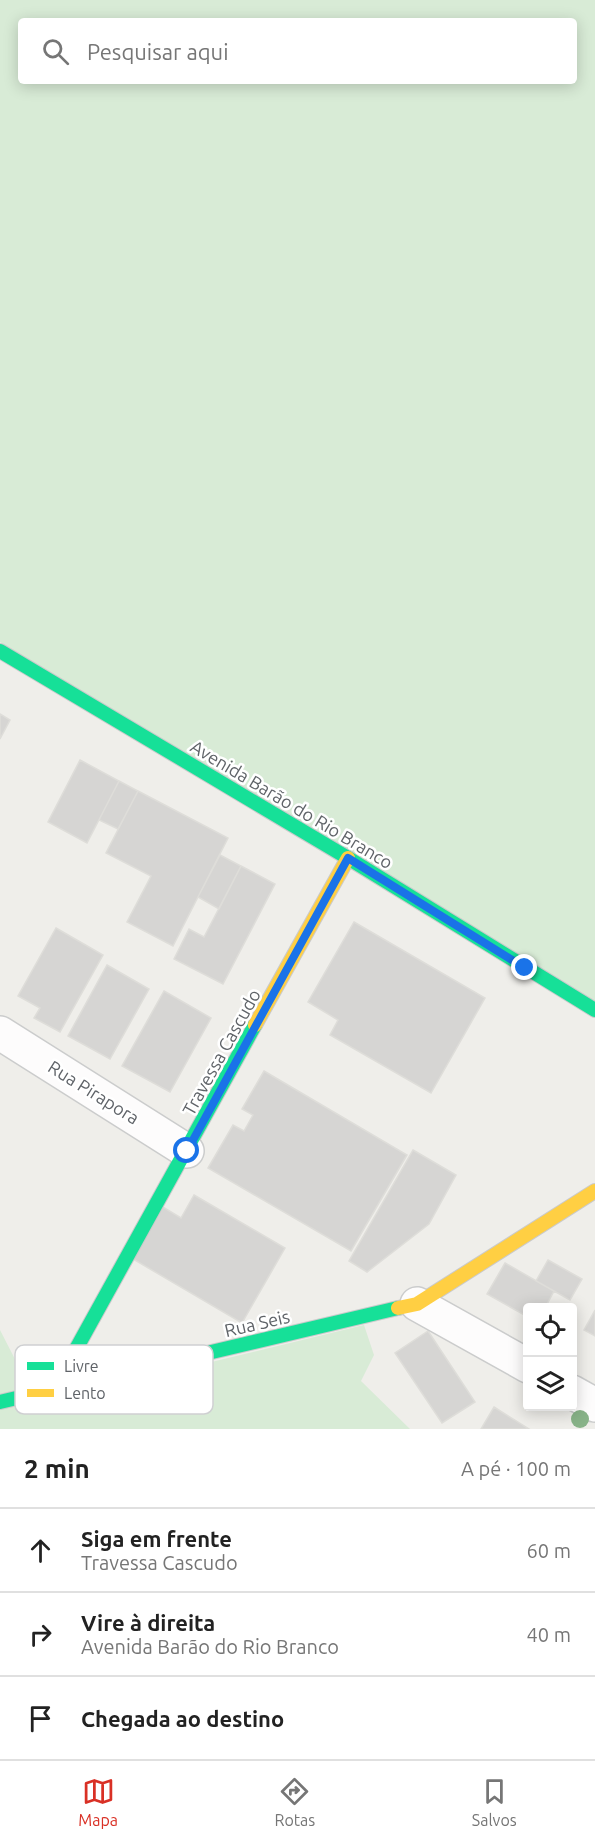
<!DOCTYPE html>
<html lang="pt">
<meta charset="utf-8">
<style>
body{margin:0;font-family:Ubuntu,sans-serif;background:#f2f2f2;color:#222}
.controls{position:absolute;right:18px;bottom:18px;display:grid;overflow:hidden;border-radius:6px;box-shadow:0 3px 15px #0003}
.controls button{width:54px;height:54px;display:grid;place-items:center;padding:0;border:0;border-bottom:2px solid #e0e0e0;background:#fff;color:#222;font:30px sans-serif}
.stop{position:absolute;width:18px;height:18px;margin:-14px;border:4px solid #1a73e8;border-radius:50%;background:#fff}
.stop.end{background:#1a73e8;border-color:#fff;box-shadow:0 2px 6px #0008}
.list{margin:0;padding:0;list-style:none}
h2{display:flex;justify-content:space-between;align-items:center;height:78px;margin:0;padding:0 24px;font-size:26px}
h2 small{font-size:20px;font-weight:400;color:#767676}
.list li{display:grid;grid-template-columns:39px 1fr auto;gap:18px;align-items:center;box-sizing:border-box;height:84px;padding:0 24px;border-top:2px solid #e0e0e0}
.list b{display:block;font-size:22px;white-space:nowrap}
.list p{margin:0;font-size:20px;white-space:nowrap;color:#767676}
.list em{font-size:20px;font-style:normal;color:#767676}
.icon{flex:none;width:33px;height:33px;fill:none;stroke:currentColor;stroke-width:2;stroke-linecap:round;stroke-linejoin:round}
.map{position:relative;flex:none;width:595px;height:1429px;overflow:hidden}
.search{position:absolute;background:#fff;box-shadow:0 3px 15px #0003;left:18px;right:18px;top:18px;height:66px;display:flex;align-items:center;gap:15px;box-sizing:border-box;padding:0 21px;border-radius:6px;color:#767676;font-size:22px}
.sheet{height:330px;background:#fff}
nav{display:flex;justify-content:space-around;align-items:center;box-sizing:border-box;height:84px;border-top:2px solid #e0e0e0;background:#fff;font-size:16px;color:#767676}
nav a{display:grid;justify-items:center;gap:3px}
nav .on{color:#d93025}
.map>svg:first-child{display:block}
.green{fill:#d8ebd6;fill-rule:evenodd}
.building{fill:#d6d5d3;stroke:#deddd9;stroke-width:1.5}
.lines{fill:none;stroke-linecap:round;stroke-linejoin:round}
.street-casing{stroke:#cbcccc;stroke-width:36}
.fast-casing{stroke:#cacacb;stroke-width:16}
.slow-casing{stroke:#cacacb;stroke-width:16}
.street{stroke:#fdfcfc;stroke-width:33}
.fast{stroke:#16e098;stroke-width:14}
.slow{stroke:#ffcf43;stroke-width:14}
.tree{fill:#88b388}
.route{stroke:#1a73e8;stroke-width:8}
.labels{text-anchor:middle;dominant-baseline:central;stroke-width:5;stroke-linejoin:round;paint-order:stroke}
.street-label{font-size:18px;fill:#5f6368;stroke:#fff}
.key{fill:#fff;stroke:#cfd0d2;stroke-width:1.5}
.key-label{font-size:16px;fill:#5f6368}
</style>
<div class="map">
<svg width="595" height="1429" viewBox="0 0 595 1429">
<rect width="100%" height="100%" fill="#efeeea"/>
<path class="green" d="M0 0H595V1001L0 642ZM21 21H574V81H21Z
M364 1325 374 1355 361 1381 410 1429H0V1330L38 1404Z"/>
<path class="building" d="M0 714 10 720 0 739Z
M80 760 119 781 87 843 48 822Z
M119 781 138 791 118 829 99 820Z
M138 791 228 838 173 946 127 922 151 876 106 853Z
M220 855 241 866 219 909 198 897Z
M241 866 275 884 223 984 174 959 189 929 204 937Z
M354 922 485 998 431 1093 330 1035 338 1020 308 1002Z
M56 928 103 955 60 1032 34 1018 40 1008 18 996Z
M107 965 149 989 110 1059 68 1036Z
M164 991 211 1018 170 1092 122 1066Z
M264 1071 407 1155 351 1251 208 1168 233 1125 244 1131 253 1115 242 1109Z
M413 1150 456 1175 429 1224 367 1272 349 1261Z
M194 1195 285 1248 242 1323 133 1259 163 1207 181 1218Z
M548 1260 582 1279 570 1300 536 1281Z
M505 1263 554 1291 545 1308H528V1317L487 1294Z
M595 1310V1336L584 1330Z
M428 1331 475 1402 442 1423 395 1353Z
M494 1407 529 1429H481Z"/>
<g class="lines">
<defs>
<path id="street" d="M0 1033 187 1151
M417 1304 528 1366
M572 1392 595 1405"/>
<path id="fast" d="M0 651 348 858 595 1010
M54 1389 255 1025
M0 1402 398 1308"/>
<path id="slow" d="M255 1025 348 858
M398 1308 417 1304 595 1191"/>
</defs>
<use href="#street" class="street-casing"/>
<use href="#fast" class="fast-casing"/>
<use href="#slow" class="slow-casing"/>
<use href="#street" class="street"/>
<use href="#fast" class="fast"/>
<use href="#slow" class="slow"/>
</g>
<circle class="tree" cx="580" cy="1419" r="9"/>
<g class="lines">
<path class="route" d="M187 1151 348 858 525 968"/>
</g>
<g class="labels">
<g class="street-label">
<text transform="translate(292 804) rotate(31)">Avenida Barão do Rio Branco</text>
<text transform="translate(221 1052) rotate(-61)">Travessa Cascudo</text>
<text transform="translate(94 1092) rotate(32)">Rua Pirapora</text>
<text transform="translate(257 1323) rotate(-13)">Rua Seis</text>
</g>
</g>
<rect x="15" y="1345" width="198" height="69" rx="9" class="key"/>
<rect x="27" y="1362" width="27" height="8" fill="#16e098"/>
<rect x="27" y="1389" width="27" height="8" fill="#ffcf43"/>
<g class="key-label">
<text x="64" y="1372">Livre</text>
<text x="64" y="1399">Lento</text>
</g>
</svg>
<div class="controls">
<button><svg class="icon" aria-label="locate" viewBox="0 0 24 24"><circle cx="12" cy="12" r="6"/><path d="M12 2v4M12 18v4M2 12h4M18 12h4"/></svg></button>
<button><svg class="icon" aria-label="layers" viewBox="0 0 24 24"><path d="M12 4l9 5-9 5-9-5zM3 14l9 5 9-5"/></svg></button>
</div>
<div class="stop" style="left:187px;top:1151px"></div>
<div class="stop end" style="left:525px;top:968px"></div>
<div class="search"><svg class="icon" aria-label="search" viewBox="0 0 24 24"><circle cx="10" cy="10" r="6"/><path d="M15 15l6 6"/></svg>Pesquisar aqui</div>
</div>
<section class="sheet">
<h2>2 min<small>A pé · 100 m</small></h2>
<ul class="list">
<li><svg class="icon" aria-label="ahead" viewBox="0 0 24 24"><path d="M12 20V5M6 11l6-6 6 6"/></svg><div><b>Siga em frente</b><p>Travessa Cascudo</p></div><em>60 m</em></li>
<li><svg class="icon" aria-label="right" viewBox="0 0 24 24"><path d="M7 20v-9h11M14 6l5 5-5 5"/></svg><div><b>Vire à direita</b><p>Avenida Barão do Rio Branco</p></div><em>40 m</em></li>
<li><svg class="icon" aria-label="arrive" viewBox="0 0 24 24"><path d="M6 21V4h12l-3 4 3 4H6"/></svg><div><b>Chegada ao destino</b></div></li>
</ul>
</section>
<nav>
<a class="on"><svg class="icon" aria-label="map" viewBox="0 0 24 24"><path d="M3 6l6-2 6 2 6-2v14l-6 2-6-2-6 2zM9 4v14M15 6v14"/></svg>Mapa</a>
<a><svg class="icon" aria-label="directions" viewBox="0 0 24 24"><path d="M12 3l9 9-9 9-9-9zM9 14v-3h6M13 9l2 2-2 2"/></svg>Rotas</a>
<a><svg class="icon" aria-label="saved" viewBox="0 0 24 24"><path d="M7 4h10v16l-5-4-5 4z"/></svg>Salvos</a>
</nav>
